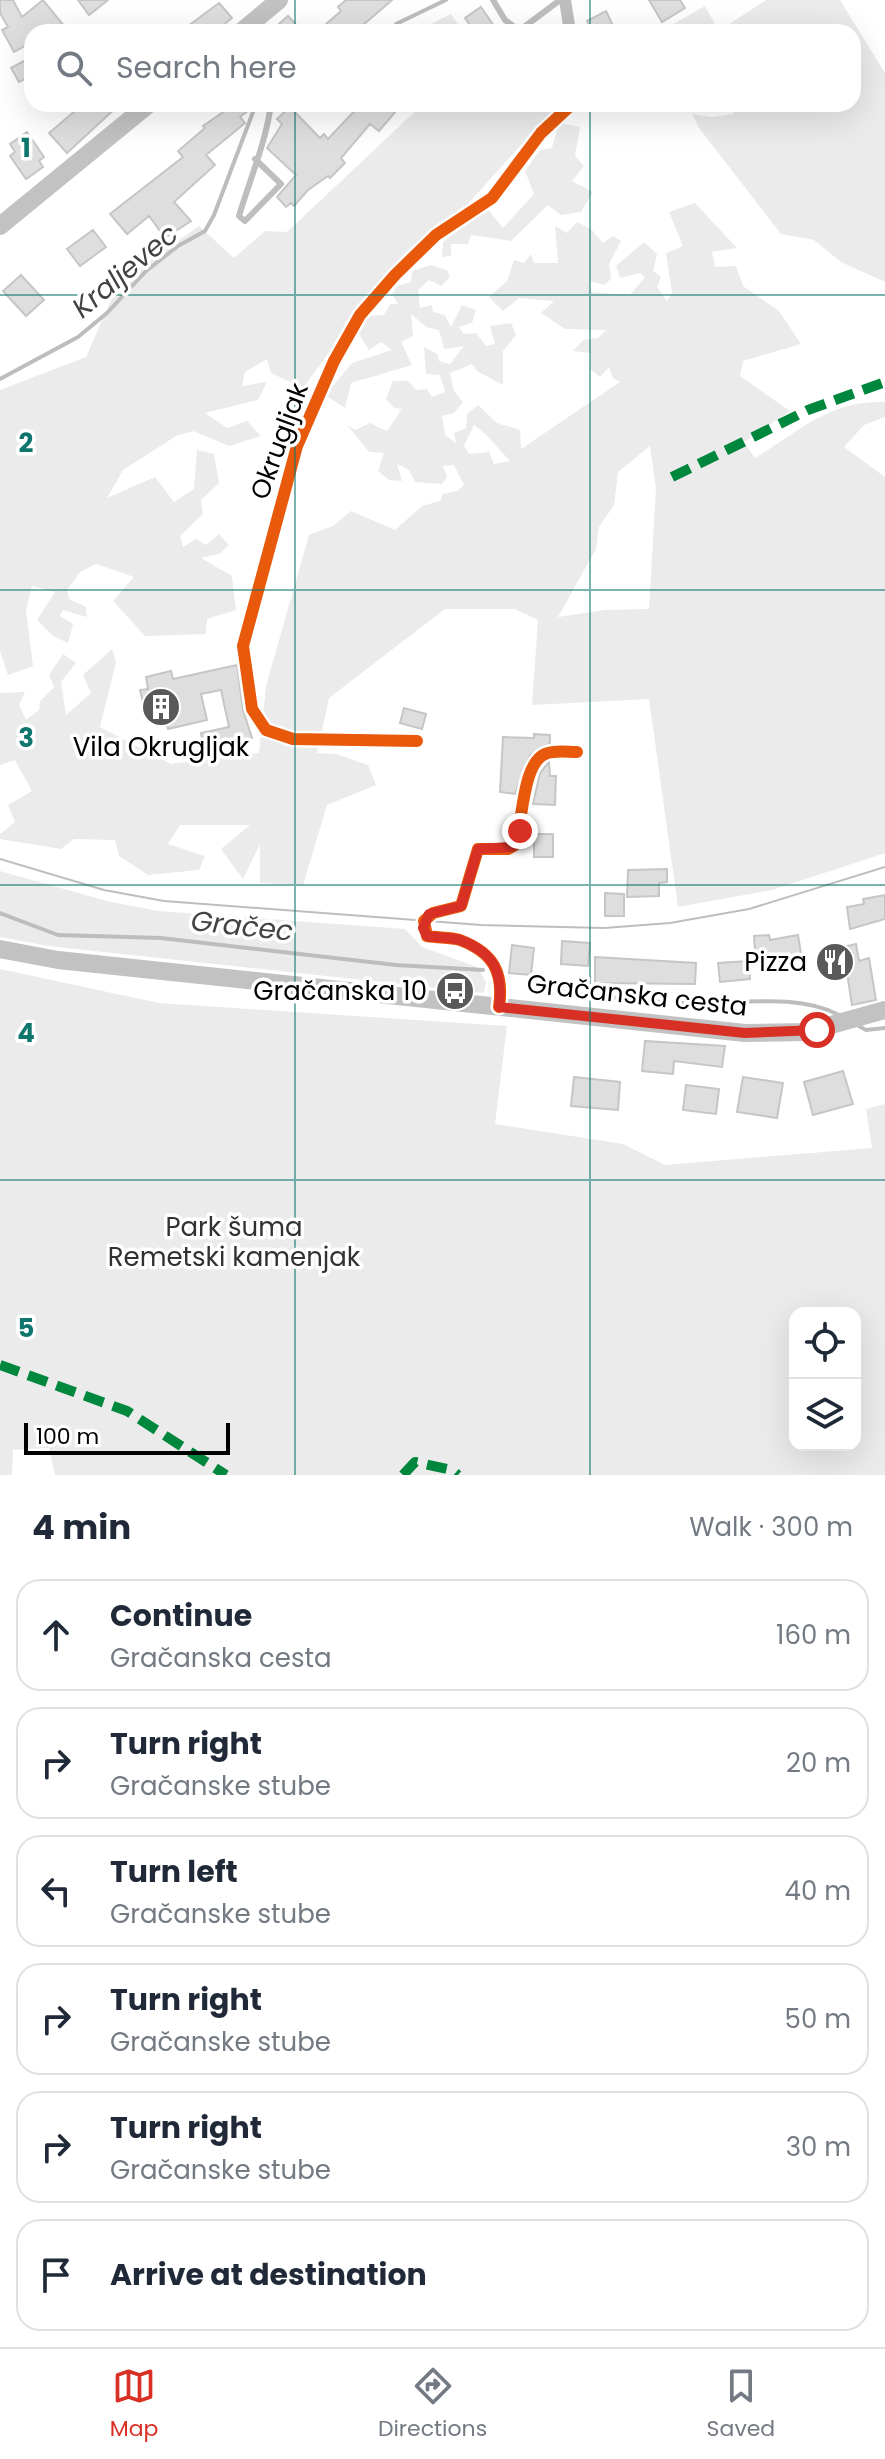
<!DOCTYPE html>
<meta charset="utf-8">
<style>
body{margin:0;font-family:Poppins,sans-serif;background:#f6f6f7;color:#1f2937}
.controls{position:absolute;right:24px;bottom:24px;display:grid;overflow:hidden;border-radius:16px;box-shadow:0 8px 32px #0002}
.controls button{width:72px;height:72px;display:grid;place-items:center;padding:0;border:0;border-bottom:2px solid #e0e1e3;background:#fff;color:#1f2937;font:40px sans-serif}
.scale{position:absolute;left:24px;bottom:20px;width:206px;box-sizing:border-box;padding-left:8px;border:4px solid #000;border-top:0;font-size:22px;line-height:28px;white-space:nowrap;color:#000;-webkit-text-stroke:6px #fff;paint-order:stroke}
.stop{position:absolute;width:24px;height:24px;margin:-18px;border:6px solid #d93025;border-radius:50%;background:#fff}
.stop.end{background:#d93025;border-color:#fff;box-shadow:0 2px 8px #0008}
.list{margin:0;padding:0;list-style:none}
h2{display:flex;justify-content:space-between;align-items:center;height:104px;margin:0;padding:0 32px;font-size:34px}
h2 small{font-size:26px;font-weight:400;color:#747a83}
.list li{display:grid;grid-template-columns:52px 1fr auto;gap:24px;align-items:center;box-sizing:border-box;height:112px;margin:0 16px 16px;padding:0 16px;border:2px solid #e0e1e3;border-radius:24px}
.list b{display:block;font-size:30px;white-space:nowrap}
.list p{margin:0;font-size:26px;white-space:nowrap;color:#747a83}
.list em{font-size:26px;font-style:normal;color:#747a83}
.icon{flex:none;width:44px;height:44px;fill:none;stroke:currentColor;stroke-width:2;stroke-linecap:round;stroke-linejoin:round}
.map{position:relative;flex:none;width:885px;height:1475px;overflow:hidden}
.search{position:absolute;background:#fff;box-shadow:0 8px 32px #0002;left:24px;right:24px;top:24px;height:88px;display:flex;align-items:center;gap:20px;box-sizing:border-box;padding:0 28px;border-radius:24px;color:#747a83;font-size:30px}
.sheet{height:872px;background:#fff}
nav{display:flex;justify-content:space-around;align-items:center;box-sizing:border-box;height:112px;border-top:2px solid #e0e1e3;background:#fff;font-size:22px;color:#747a83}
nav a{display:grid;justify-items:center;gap:4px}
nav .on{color:#d93025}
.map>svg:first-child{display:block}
.green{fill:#ebebeb;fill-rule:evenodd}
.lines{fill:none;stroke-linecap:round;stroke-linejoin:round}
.stream{stroke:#bdbdbd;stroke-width:4}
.building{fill:#dedede;stroke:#c6c6c6;stroke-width:2}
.service{stroke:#bebebe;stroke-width:6}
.minor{stroke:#bebebe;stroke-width:12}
.secondary{stroke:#c2c2c2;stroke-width:18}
.tram{stroke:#bebebe;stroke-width:2}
.quiet{stroke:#00873e;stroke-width:10;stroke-dasharray:20 10;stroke-linecap:butt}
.cycleway-casing{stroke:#fff;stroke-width:17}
.cycleway{stroke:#e8590c;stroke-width:12}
.route{stroke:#d93025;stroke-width:10}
.grid{fill:none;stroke:#0f766e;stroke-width:2;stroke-opacity:0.55}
.labels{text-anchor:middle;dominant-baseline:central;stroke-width:7;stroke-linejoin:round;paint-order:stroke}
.street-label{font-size:26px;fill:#000;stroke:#fff}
.poi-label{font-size:26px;fill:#000;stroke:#fff;text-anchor:end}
.park-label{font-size:26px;fill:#313131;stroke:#fff}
.water-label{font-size:28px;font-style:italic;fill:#424242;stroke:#fff}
.grid-label{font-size:26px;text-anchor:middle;font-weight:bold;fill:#0f766e;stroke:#fff;stroke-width:7;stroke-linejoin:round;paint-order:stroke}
</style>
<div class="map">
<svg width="885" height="1475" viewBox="0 0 885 1475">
<rect width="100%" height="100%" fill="#fff"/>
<path class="green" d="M766 0H840L885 73V282L841 262 814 240 781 234 699 128 692 114 712 117 733 114V104H853V32H669L668 27 705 6 719 31Z
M451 14 463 32H417V31Z
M423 104H558L466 206 386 275 303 388 271 373 267 359 245 372 242 386 267 382 258 400 205 413 227 428 247 421 261 436 229 446 193 431 176 436 123 470 107 498 155 477 174 502 194 489 197 450 214 454 219 483 201 500 203 514 180 536 183 547 196 539 206 545 219 534 229 545 219 554 201 558 232 576 236 610 207 619 206 634 145 636 113 601 134 577 96 564 80 572 67 590 69 599 86 607 87 617 63 610 60 616 73 624 68 643 53 636 37 620 55 592 32 586 26 610 33 666 8 675 0 651V390L86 357 119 282 199 226 234 258 265 231 287 232Z
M559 123 580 127 575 156 584 166 572 181 593 192 581 212 561 215 548 205 511 241 471 235 468 244H451V256L442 257 443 242 487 208 503 228 534 194 525 171 540 150 552 148Z
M695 203 737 248 712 252 715 267 736 266 743 286 779 311 801 344 743 361 740 376 790 411 744 442 755 458C800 431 828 400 885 402V417L864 425 844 447 885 477V853L772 890 678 907 649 699 532 705 538 620 515 609H445L329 698 317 753 336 754 368 765 376 785 327 805 303 885 260 883V844L243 879 221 849 250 825H180L168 844 205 856 199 870 148 875 119 856 115 840 74 839 61 849 0 839V834L15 822 8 805 32 791 15 760 0 765V693L25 692 19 705 26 720 39 710 40 701 54 687 49 675 63 654 76 663 61 682 66 715 91 693 83 675 112 649 116 662 100 727 171 764 259 753 266 686 309 535 333 526 351 511 395 530 422 506 440 501 443 494 457 491 464 485 454 465 443 466 447 477 442 484 415 482 409 470 397 464 402 481 389 480 378 471 384 453 369 452 347 425 355 430 370 423 387 431 402 409 394 408 386 399 393 381H408L416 390 427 389 432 397 445 392 440 375 426 374 424 347 437 354 439 361 450 364 464 346 444 349 439 330 426 327 411 314 413 336 401 342 412 365 351 383 345 408 325 395 352 363 392 350 381 342 369 350 358 332 368 316 384 315 390 304H398L392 294 397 286 411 282 412 271 431 265 447 270 450 277 441 286 429 280 418 290 420 308 432 305 433 312 445 315 451 327 462 305 476 310 472 323 459 327 464 334 476 333 486 346 495 344 490 326 511 323 516 335 503 351V385L477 371 472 364 450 373 454 391 463 402 454 413 442 416 445 435 456 443 454 433 466 428 467 414 478 405 497 423 520 430 521 449 620 382 613 378 609 367 600 377 590 369 591 353 573 351 583 340 598 338 606 330 565 329 541 313 554 301 519 298 503 311 489 297 507 281 514 260 524 263 531 254 534 263H558L555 226 567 233 577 222 591 229 603 243 613 236 621 241 609 264 611 279 604 285 590 281 591 292 630 295 645 277 640 273 620 278 616 266 644 242 657 254 653 271 661 277 657 287 667 301 672 293 666 253 683 246 669 212ZM474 425C487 433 499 450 510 461L494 464 489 452 469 454 464 446ZM650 446 656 489 649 609 605 610 558 617 596 549 599 527 614 505 618 472Z
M0 871 107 901 158 911 405 929 422 947 477 967 486 982 484 993 48 946 0 937Z
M0 969 159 1003 507 1026 495 1124 623 1144 665 1165 872 1148 866 1109 885 1104V1475H55L49 1448 13 1450 12 1475H0ZM795 1313H855V1445H795Z"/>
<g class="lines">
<path class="stream" d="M396 24 446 0
M0 379 78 337 107 313 146 271 178 246 205 231 214 215 253 112
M0 913 58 935 161 938 396 965 483 970
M544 984 566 993 662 1002
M679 1003C730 1006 794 991 839 1015
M857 1025 866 1030 885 1028"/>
</g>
<path class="building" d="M0 0H13L22 17 43 0 69 32H32L30 43 14 52 2 30 8 27 0 13Z
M78 0H108L89 15Z
M346 0H392L355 32H317L341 11 338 7Z
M649 0H680L685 8 662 22Z
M219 3 232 18 215 32H180Z
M481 7 498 32H475L465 18Z
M606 11 616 32H592L587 21Z
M288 16 303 32H270Z
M26 60 32 75 19 82 11 68Z
M83 104H120L67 153 49 133Z
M235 104H257L240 117 245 123 206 155 215 165 174 202 191 221 165 238 149 216 127 234 110 214 183 157 178 151 205 128 203 126Z
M361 104H402L379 131 370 124 341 158 345 163 330 178 328 176 308 190 294 206 291 203 286 207 277 197 296 175 267 148 282 124 277 119 290 107 320 138 324 134 328 139Z
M27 132 44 157 39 161 43 167 26 179 10 156 15 152 10 144Z
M93 230 106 247 80 266 67 249Z
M21 275 44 300 26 316 3 291Z
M237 665 243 710 252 738 204 749 201 733 229 727 221 690 201 694 207 720 168 729 165 717 155 719 152 709 145 711 140 690 148 689 146 677 171 671 173 679Z
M404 708 426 714 422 729 400 723Z
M534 734 550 735V743L530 755 515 794 500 792 503 737 534 738Z
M549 762 550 776H556L555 805 533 804 540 773Z
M534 834H553V857H534Z
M667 869V882L659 883V896L627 897 628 870Z
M605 893 624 894V916H605Z
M885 895V919L850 929 847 907 864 904 863 899Z
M769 935 770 940 798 935 802 960 756 964 754 936Z
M562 941 590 943 588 966 561 964Z
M856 944 859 961 869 958 876 1000 852 1005 843 947Z
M512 945 534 948 531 975 509 973Z
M595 957 696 963 695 984 595 983Z
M749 961 750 979 720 982 718 963Z
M645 1041 725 1046 722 1067 674 1061 673 1074 642 1071Z
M843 1071 853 1104 813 1115 804 1082Z
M574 1077 620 1082 618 1110 571 1106Z
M743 1077 783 1083 777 1118 737 1112Z
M686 1085 719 1089 716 1114 683 1110Z"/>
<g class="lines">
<path class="service" d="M493 0 505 20 517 29 524 27 560 0
M255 159 281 184 245 221 239 216C250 179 266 142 271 104"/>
<path class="minor" d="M565 0 570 32
M417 741 293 739 266 730 252 709 243 646 297 446 334 361 360 315 395 275 436 235 492 198 541 133 572 104
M499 1007C504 973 494 953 460 940 450 937 438 938 427 936L424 921 433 913 461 906 478 849H508L515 845C523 822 522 764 545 754 554 750 567 752 577 752"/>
<path class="secondary" d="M241 32 279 0
M0 226 149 104
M0 949 58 960 745 1033 806 1032 885 1010"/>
<path class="tram" d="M0 859 104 890 164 901 481 925 604 928 670 923 749 909 885 867"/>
<path class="quiet" d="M672 477 808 410 885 382
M0 1365 127 1411 226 1475
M403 1475 415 1462 452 1470 458 1475"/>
<defs>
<path id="cycleway" d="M417 741 293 739 266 730 252 709 243 646 297 446 334 361 360 315 395 275 436 235 492 198 541 133 572 104
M499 1007C504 973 494 953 460 940 450 937 438 938 427 936L424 921 433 913 461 906 478 849H508L515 845C523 822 522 764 545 754 554 750 567 752 577 752"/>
</defs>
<use href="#cycleway" class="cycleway-casing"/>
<use href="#cycleway" class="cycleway"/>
</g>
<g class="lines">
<path class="route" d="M520 831 512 847 478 849 461 906 429 914 423 928 427 936C438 938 450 937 460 940 495 953 503 973 499 1007L745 1033 817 1030"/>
</g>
<path class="grid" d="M295 0V32M590 0V32M295 104V1475M590 104V1475M0 295H885M0 590H885M0 885H885M0 1180H885"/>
<defs>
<symbol id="building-disc" viewBox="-11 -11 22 22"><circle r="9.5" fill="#595959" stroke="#fff"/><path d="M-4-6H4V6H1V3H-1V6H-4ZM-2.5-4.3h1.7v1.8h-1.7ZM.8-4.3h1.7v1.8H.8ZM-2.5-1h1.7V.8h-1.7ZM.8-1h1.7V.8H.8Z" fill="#fff"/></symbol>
<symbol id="restaurant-disc" viewBox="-11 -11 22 22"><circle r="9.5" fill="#595959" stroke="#fff"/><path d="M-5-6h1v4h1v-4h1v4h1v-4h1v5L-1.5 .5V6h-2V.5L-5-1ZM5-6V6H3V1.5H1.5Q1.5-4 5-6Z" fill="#fff"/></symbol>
<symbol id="bus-disc" viewBox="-11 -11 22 22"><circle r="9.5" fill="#595959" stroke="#fff"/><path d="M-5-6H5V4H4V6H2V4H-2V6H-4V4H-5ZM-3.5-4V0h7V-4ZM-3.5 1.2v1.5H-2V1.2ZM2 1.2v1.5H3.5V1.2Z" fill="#fff"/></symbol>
</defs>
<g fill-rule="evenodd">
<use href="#building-disc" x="139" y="685" width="44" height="44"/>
<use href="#restaurant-disc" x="813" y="940" width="44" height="44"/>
<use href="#bus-disc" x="433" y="969" width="44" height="44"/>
</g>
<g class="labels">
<g class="street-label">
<text transform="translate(279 441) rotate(-70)">Okrugljak</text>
<text transform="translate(637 995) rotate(6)">Gračanska cesta</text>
</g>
<g class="poi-label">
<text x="161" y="747" text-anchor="middle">Vila Okrugljak</text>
<text x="807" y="962">Pizza</text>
<text x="427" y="991">Gračanska 10</text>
</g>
<g class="park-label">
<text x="234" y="1227">Park šuma<tspan x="234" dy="30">Remetski kamenjak</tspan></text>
</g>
<g class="water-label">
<text transform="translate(125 271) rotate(-40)">Kraljevec</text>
<text transform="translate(242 926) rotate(6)">Gračec</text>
</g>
</g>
<g class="grid-label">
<text x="26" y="157">1</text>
<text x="26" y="452">2</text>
<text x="26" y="747">3</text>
<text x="26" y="1042">4</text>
<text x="26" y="1337">5</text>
</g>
</svg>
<div class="controls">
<button><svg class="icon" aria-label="locate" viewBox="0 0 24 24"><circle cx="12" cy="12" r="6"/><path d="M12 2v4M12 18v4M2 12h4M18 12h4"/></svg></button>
<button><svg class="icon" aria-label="layers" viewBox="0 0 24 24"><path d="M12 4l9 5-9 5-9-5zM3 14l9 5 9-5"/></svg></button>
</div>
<div class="scale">100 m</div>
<div class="stop" style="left:817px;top:1030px"></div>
<div class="stop end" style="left:520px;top:831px"></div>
<div class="search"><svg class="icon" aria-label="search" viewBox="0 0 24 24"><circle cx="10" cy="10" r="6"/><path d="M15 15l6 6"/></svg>Search here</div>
</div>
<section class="sheet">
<h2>4 min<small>Walk · 300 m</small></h2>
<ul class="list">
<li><svg class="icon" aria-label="ahead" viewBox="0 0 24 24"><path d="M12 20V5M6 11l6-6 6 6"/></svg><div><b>Continue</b><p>Gračanska cesta</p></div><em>160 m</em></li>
<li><svg class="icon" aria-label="right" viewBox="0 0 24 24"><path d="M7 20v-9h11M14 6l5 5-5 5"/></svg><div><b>Turn right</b><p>Gračanske stube</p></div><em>20 m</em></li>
<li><svg class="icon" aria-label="left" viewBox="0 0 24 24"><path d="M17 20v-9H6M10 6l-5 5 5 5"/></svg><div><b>Turn left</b><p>Gračanske stube</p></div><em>40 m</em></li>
<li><svg class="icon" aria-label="right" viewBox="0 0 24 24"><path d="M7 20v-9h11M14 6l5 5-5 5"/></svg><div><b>Turn right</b><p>Gračanske stube</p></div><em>50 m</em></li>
<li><svg class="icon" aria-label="right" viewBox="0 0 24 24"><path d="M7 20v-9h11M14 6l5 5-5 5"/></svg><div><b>Turn right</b><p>Gračanske stube</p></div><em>30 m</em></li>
<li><svg class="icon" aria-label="arrive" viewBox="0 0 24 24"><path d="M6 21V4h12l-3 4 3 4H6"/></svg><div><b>Arrive at destination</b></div></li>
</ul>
</section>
<nav>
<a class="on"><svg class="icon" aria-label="map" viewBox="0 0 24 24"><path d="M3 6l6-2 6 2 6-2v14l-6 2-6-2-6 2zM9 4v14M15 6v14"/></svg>Map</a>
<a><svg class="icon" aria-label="directions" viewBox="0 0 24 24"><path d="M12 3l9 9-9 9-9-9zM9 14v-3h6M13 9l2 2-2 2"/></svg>Directions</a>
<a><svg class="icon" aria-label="saved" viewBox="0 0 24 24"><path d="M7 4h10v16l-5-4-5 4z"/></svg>Saved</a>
</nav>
